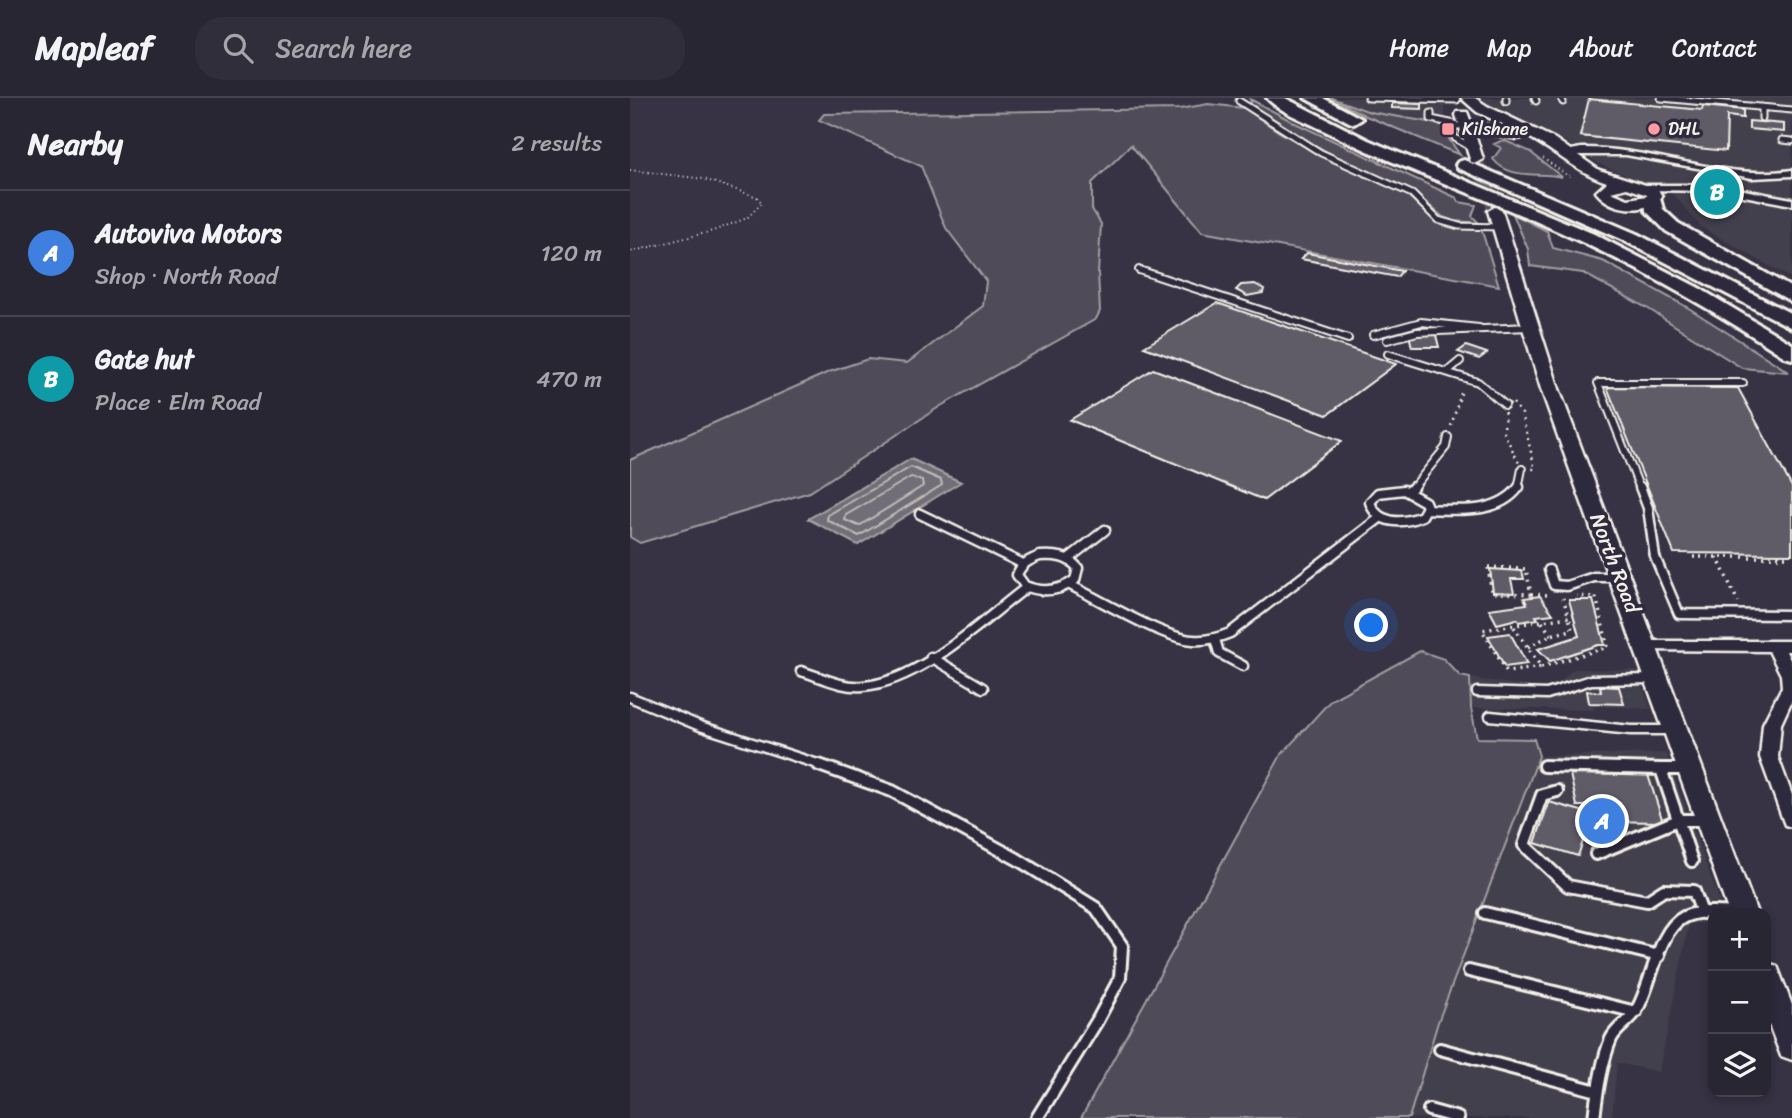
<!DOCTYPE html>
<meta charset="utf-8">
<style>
body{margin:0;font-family:Sriracha,sans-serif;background:#312e3b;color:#f1f3f6}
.controls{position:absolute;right:21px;bottom:21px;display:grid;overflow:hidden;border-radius:14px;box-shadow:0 4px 10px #0003}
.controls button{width:63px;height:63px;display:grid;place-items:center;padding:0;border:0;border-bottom:2px solid #45434e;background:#292633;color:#f1f3f6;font:35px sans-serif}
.you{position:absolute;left:742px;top:528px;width:24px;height:24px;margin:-18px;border:5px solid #fff;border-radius:50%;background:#1a73e8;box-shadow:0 0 0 10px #1a73e833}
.badge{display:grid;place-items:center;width:46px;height:46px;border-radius:50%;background:#8bbbb9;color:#fff;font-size:23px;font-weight:700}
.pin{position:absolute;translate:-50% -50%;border:4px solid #fff;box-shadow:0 2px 7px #0006}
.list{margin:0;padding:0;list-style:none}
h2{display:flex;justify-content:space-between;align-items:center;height:91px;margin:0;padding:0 28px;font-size:30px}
h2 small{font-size:23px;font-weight:400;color:#a5a5ac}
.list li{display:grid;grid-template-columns:46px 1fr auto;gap:21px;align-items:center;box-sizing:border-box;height:126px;padding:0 28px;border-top:2px solid #45434e}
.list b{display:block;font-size:26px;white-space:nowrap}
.list p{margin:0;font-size:23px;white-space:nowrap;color:#a5a5ac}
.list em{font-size:23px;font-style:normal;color:#a5a5ac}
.icon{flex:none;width:38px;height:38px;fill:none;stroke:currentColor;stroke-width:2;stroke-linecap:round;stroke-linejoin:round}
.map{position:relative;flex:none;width:1162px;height:1020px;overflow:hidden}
header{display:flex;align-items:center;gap:42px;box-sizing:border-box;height:98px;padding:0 35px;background:#292633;border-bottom:2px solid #45434e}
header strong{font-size:33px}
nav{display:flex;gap:38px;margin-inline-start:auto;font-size:24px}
.search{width:490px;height:63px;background:#312e3b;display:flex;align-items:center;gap:18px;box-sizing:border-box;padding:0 24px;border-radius:28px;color:#a5a5ac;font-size:26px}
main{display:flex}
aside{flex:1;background:#292633}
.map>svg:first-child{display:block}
.built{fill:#433f4e}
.green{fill:#504b59;stroke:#a29ea0;stroke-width:2}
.water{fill:#726e77;stroke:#a6a2a4;stroke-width:2}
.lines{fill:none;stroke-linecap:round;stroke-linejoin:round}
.shore{stroke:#c0bdbb;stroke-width:2}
.building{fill:#5f5c67;stroke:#f4f1e8;stroke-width:2}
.secondary-tunnel{stroke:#534f5d;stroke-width:14;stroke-dasharray:14 7;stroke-linecap:butt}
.service-far3-casing{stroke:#f4f1e8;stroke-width:9}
.service-far2-casing{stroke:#f4f1e8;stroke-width:10}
.service-far1-casing{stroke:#f4f1e8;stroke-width:13}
.service-casing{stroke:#f4f1e8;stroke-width:16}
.minor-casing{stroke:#f4f1e8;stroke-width:5}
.secondary-casing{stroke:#f4f1e8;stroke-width:5}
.trunk-casing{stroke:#f4f1e8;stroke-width:6}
.path-far2{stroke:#f4f1e8;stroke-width:2;stroke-dasharray:1 3.5;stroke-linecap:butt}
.path-far1{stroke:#f4f1e8;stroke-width:2.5;stroke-dasharray:2 4.5;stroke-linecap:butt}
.path{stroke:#f4f1e8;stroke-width:3.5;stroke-dasharray:2 5;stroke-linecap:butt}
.service-far3{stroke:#2f2a3d;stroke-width:5}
.service-far2{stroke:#2f2a3d;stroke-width:6}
.service-far1{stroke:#2f2a3d;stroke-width:8}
.service{stroke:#2f2a3d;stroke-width:10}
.minor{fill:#2f2a3d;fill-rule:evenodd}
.secondary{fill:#2f2a3d;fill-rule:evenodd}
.trunk{fill:#2f2a3d;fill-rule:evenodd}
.poi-dot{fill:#ff9aa2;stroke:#2f2a3d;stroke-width:2.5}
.labels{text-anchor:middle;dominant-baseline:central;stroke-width:7;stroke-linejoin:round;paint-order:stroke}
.far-poi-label{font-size:18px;fill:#f4f1e8;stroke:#2f2a3d;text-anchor:start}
.street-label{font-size:21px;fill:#f4f1e8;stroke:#2f2a3d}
</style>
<header>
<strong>Mapleaf</strong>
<div class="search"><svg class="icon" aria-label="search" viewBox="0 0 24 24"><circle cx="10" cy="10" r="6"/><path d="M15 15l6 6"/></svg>Search here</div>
<nav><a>Home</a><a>Map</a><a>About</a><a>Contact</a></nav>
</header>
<main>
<aside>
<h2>Nearby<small>2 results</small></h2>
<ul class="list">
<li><span class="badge" style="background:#3f7fe0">A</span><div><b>Autoviva Motors</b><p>Shop · North Road</p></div><em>120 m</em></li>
<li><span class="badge" style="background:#0f9aa8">B</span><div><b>Gate hut</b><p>Place · Elm Road</p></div><em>470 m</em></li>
</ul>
</aside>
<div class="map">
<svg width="1162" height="1020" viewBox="0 0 1162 1020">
<rect width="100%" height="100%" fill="#373244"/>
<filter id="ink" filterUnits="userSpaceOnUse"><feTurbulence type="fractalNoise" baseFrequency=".0143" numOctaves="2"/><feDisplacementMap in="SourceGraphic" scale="14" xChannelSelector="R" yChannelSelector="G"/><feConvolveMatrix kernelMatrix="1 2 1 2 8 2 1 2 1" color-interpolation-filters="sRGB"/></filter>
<g filter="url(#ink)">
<path class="built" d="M701 0H802L814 5 816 21 807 26 736 18Z
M846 0H1162V181L1071 129 1044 97 969 66 933 42 873 16Z
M943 571 1006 572 1021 611 963 608 964 612 841 610 840 580 910 590 930 584Z
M1036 655 1094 815H1083V824L1059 826 1029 974 987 965 982 1020H779L808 924 909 658Z"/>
<path class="green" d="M701 0 740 14 811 26 816 29 819 41 830 57 736 18Z
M620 1 663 24 827 100 829 104 846 107 842 118 849 125 825 123 813 119 785 95 701 56 656 32 621 6Z
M578 6 614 10 649 34 694 59 776 96 804 122 814 128 851 130 869 188 572 134 501 47 462 85V111L471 126 468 175 470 213 466 221 309 309 180 394 10 445 0 439V362L199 274 238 261 277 265 353 208 356 183 316 130 291 68 189 22 194 16 550 11Z
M873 42 899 53 932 79C907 74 879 82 863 61L871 50 864 46Z
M883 116 917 133 923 150 973 163 1057 209 1159 274 1112 270 1017 210 953 175 900 168 898 151Z
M790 553 814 561 830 578 840 580 841 610 847 640 904 641 909 658 808 924 779 1020H451L651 657 701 602Z"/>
<path class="water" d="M281 361 331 384 228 447 178 421Z"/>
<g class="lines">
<path class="shore" d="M281 369 311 382 312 387 229 438 197 422 198 417Z
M281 379 292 383 293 388 229 428 215 422 216 417Z"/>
</g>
<path class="building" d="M959 1 1072 12 1073 8 1113 12V20L1097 18 1096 53 950 38Z
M762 5 792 6V11L762 10Z
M1119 23 1154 26V34L1119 31Z
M677 155 772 173 767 179 671 161Z
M625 186 634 191 633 195 617 198 606 192 611 187Z
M587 205 766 266 697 317 514 249Z
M779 237H806L809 249H782Z
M836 248 857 255 849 261 828 254Z
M523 271 712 343 634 402 440 322Z
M977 289 1108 290 1162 389V456L1044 455Z
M860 471 892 473 894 481H881L884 495 863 494Z
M910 498 923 516 906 518 908 521 889 524 887 521 867 526 859 511 897 506 894 500Z
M939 502H963L975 547H968L920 563 908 551 949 538Z
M880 535 897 566 875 569 858 538Z
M970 588 989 589 994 606 959 605 957 593 971 594Z
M940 676 1018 677 1033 724 967 723 963 708H947Z
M919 704 962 716 948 758 905 745Z"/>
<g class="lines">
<path class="secondary-tunnel" d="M846 61 865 113"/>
<defs>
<path id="service-far3" d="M738 0 827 2
M876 0V3
M905 0 906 3
M931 0 933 4
M1031 0 1162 12
M609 3 691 55 782 96 808 122 829 128 870 129
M1132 9V20
M801 15V21L825 26
M835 27 821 29 825 40 842 50
M1152 42 1162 43"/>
<path id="service-far2" d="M509 172 718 241
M743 237 791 224 849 230
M757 242 787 234 899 229
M758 256 848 284 875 307
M818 273 830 263
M782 391 816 349 818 339
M888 391 892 371
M1010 391 968 285H1113"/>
<path id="service-far1" d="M1010 389 1018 410 1025 459 1049 516 1162 517
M774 392 795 404 797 409 792 418C773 426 747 427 740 404L748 395Z
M779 394 783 389
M797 411C828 412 868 417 889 389
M290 416 393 466
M410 458C425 457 438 458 448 470L445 482C429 494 413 495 395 488L387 477C391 466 399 462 410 458Z
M438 461 475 432
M919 472 924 487 937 488 964 479H987
M440 487C470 502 533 540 563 542 576 543 588 540 600 535L751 419
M585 541 589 555 613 568
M301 559 353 590
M171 573C191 579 212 590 233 588 290 584 353 522 397 489
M847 594 917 596 961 582 1024 581
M0 599 70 628 194 668
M860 618 1001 632H1043
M914 668H924"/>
<path id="service" d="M189 667 262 693 387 761 466 810 492 848 490 880 467 923 407 1020
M914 668 1031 671 1062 763
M1031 671H1056
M927 693 912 697 894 747 938 788 1017 803 1034 792 1064 793 1072 815
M966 756 1048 722H1076
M855 815 1029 858
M839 873 1006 914
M810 951 967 993
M799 1012 828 1020
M964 1020C967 994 971 965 981 941 986 930 1000 923 1006 913 1022 888 1027 832 1054 819 1070 811 1095 815 1113 815"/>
<path id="minor" d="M951 50C1022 49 1095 83 1162 72V78L1122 80 996 57H936L931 54Z
M1008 87H1087L1162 101V107L1087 93 1012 92 1007 89Z
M1017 543H1162V553H1156L1162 566V602L1151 626 1148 659 1162 697V729L1155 727 1153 722 1130 659 1133 626 1152 589 1151 577 1139 553 1011 552 1009 548Z"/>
<path id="secondary" d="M831 0H845L857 8 925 41 969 72 1028 91 1032 99C1015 117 981 113 966 94L977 84C946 74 922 50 893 36L892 40 887 41 844 33 853 61 846 65 841 64 826 17 827 14H837L841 24 887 33 847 14ZM997 90 1017 97V98L998 101 981 94Z
M865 109 872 113 929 291 1127 815H1099L911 291 858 113Z
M1136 865 1147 868 1162 907V962L1151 958 1136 919Z"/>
<path id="trunk" d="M637 0H655L738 42 964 136 1069 190 1162 246V261L1155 259C1078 208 997 163 912 126 838 93 760 66 687 29 671 21 649 13 637 0Z
M675 0H693L732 21 724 26 719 24Z
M834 62 1007 136 1162 216V230L995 143 828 70 826 67 828 64Z
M1023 96 1029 97 1033 111 1048 125 1162 190V204L1036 133 1016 113 1015 101Z"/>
</defs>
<use href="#service-far3" class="service-far3-casing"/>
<use href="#service-far2" class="service-far2-casing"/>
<use href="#service-far1" class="service-far1-casing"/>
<use href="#service" class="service-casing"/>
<use href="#minor" class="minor-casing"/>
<use href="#secondary" class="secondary-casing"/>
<use href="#trunk" class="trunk-casing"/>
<path class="path-far2" d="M913 60 938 78 941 77
M0 72 74 81 127 99 132 105 117 120 83 133 0 154"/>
<path class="path-far1" d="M883 305 892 316 905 371H892L874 335 875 307Z
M821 328 832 292"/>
<path class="path" d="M1063 459H1156
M1087 459 1108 504
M858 469 896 471 901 496 862 495Z
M901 496 918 497
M912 524 921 537
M884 529 911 569 877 574 852 532 939 519 933 500
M898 549 921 537 942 532 939 519
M911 569 978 549 966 499 947 498"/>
<use href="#service-far3" class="service-far3"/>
<use href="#service-far2" class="service-far2"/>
<use href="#service-far1" class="service-far1"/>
<use href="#service" class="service"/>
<use href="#minor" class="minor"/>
<use href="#secondary" class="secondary"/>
<use href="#trunk" class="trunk"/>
</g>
</g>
<g class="poi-dot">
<rect x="811" y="24" width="14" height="14" rx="3.5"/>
<circle cx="1024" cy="31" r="7"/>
</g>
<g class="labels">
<g class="far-poi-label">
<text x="832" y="31">Kilshane</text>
<text x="1038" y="31">DHL</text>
</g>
<g class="street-label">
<text transform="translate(985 465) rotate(69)">North Road</text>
</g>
</g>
</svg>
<div class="controls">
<button>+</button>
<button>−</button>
<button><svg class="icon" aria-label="layers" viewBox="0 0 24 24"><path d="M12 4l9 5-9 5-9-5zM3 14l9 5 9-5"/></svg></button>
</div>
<div class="you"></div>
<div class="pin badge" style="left:972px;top:723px;background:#3f7fe0">A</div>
<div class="pin badge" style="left:1087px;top:94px;background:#0f9aa8">B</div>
</div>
</main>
